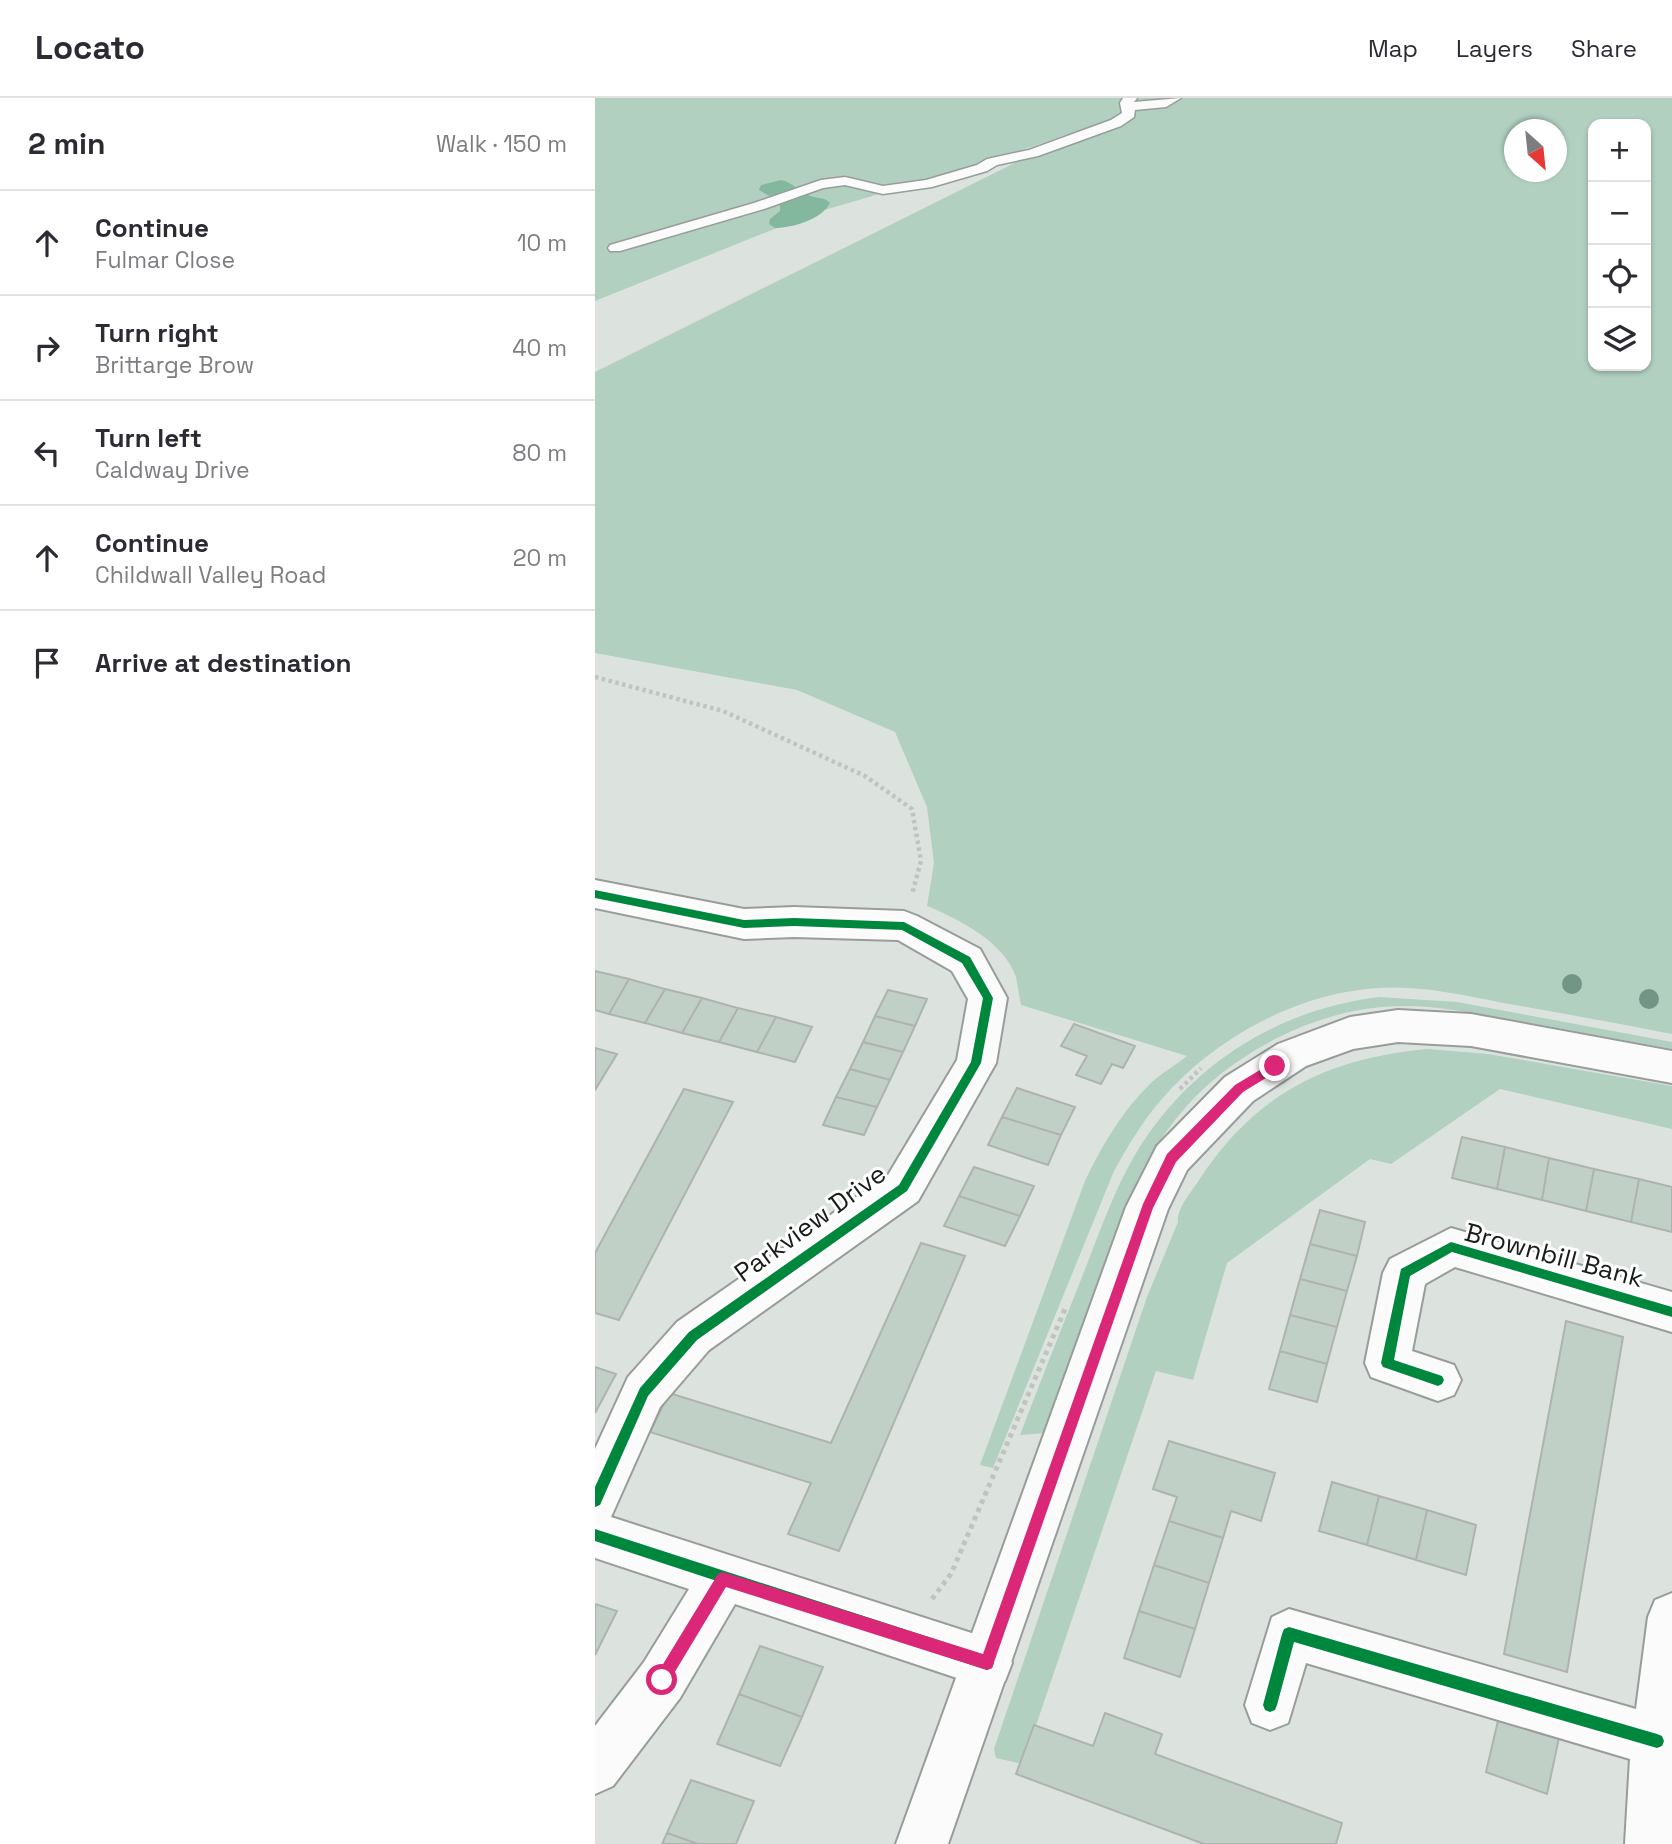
<!DOCTYPE html>
<meta charset="utf-8">
<style>
body{margin:0;font-family:"Space Grotesk",sans-serif;background:#f7f7f7;color:#2b2b33}
.controls{position:absolute;right:21px;top:21px;display:grid;overflow:hidden;border-radius:14px;box-shadow:0 2px 5px #0004}
.controls button{width:63px;height:63px;display:grid;place-items:center;padding:0;border:0;border-bottom:2px solid #e1e1e2;background:#fff;color:#2b2b33;font:35px sans-serif}
.compass{position:absolute;left:909px;top:21px;width:63px;height:63px;border-radius:50%;background:#fff;box-shadow:0 2px 5px #0004;rotate:153deg}
.stop{position:absolute;width:21px;height:21px;margin:-16px;border:5px solid #db2777;border-radius:50%;background:#fff}
.stop.end{background:#db2777;border-color:#fff;box-shadow:0 2px 7px #0008}
.list{margin:0;padding:0;list-style:none}
h2{display:flex;justify-content:space-between;align-items:center;height:91px;margin:0;padding:0 28px;font-size:30px}
h2 small{font-size:23px;font-weight:400;color:#7c7c81}
.list li{display:grid;grid-template-columns:46px 1fr auto;gap:21px;align-items:center;box-sizing:border-box;height:105px;padding:0 28px;border-top:2px solid #e1e1e2}
.list b{display:block;font-size:26px;white-space:nowrap}
.list p{margin:0;font-size:23px;white-space:nowrap;color:#7c7c81}
.list em{font-size:23px;font-style:normal;color:#7c7c81}
.icon{flex:none;width:38px;height:38px;fill:none;stroke:currentColor;stroke-width:2;stroke-linecap:round;stroke-linejoin:round}
.map{position:relative;flex:none;width:1077px;height:1746px;overflow:hidden}
header{display:flex;align-items:center;gap:42px;box-sizing:border-box;height:98px;padding:0 35px;background:#fff;border-bottom:2px solid #e1e1e2}
header strong{font-size:33px}
nav{display:flex;gap:38px;margin-inline-start:auto;font-size:24px}
main{display:flex}
aside{flex:1;background:#fff}
.map>svg:first-child{display:block}
.green{fill:#b1d0c0;fill-rule:evenodd}
.water{fill:#83b89f}
.building{fill:#c0d0c7;stroke:#aeb3b0;stroke-width:2}
.lines{fill:none;stroke-linecap:round;stroke-linejoin:round}
.lane-casing{stroke:#989d9a;stroke-width:3}
.street-casing{stroke:#989d9a;stroke-width:4}
.secondary-casing{stroke:#989d9a;stroke-width:4}
.path-far1{stroke:#c0c3c2;stroke-width:4.5;stroke-dasharray:3.5 3.5;stroke-linecap:butt}
.path{stroke:#c0c3c2;stroke-width:5;stroke-dasharray:4.5 4.5;stroke-linecap:butt}
.lane{fill:#fafbfa;fill-rule:evenodd}
.street{fill:#fafbfa;fill-rule:evenodd}
.secondary{fill:#fafbfa;fill-rule:evenodd}
.cycleway-casing{stroke:#fff;stroke-width:5}
.cycleway{fill:#00873e;fill-rule:evenodd}
.tree{fill:#739586}
.route{fill:#db2777}
.labels{text-anchor:middle;dominant-baseline:central;stroke-width:6;stroke-linejoin:round;paint-order:stroke}
.street-label{font-size:26px;fill:#181d1a;stroke:#fff}
</style>
<header>
<strong>Locato</strong>
<nav><a>Map</a><a>Layers</a><a>Share</a></nav>
</header>
<main>
<aside>
<h2>2 min<small>Walk · 150 m</small></h2>
<ul class="list">
<li><svg class="icon" aria-label="ahead" viewBox="0 0 24 24"><path d="M12 20V5M6 11l6-6 6 6"/></svg><div><b>Continue</b><p>Fulmar Close</p></div><em>10 m</em></li>
<li><svg class="icon" aria-label="right" viewBox="0 0 24 24"><path d="M7 20v-9h11M14 6l5 5-5 5"/></svg><div><b>Turn right</b><p>Brittarge Brow</p></div><em>40 m</em></li>
<li><svg class="icon" aria-label="left" viewBox="0 0 24 24"><path d="M17 20v-9H6M10 6l-5 5 5 5"/></svg><div><b>Turn left</b><p>Caldway Drive</p></div><em>80 m</em></li>
<li><svg class="icon" aria-label="ahead" viewBox="0 0 24 24"><path d="M12 20V5M6 11l6-6 6 6"/></svg><div><b>Continue</b><p>Childwall Valley Road</p></div><em>20 m</em></li>
<li><svg class="icon" aria-label="arrive" viewBox="0 0 24 24"><path d="M6 21V4h12l-3 4 3 4H6"/></svg><div><b>Arrive at destination</b></div></li>
</ul>
</aside>
<div class="map">
<svg width="1077" height="1746" viewBox="0 0 1077 1746">
<rect width="100%" height="100%" fill="#dce3df"/>
<path class="green" d="M0 0H1077V936C1021 925 965 915 909 905 868 897 825 887 783 890 701 895 618 941 566 1002 547 1024 533 1048 519 1073L398 1370 385 1367 490 1083C508 1046 527 1013 557 984 568 974 581 967 592 958L426 907C424 898 423 888 421 879 409 844 364 821 332 808L339 765 332 709 300 634 202 592 0 555V274L488 31 371 71 219 115 0 203ZM998 26H1051V268H998ZM920 32H962V74H920Z
M784 899 862 904 1077 944V951C1021 941 966 930 910 921 877 915 843 908 810 908 765 908 722 920 682 940 574 996 543 1071 504 1179 485 1231 468 1283 450 1335L425 1337C445 1284 466 1232 487 1179 505 1134 521 1085 548 1044 602 962 687 911 784 899Z
M832 951 893 956 1077 988V1031L905 991 796 1066 775 1061 632 1165 598 1282 561 1273 428 1666 401 1660 399 1651 552 1199 583 1124C581 1111 597 1093 604 1082 661 995 731 961 832 951Z"/>
<path class="water" d="M186 82C197 84 203 93 213 97 221 101 228 98 235 105 227 121 198 130 180 130L174 126 175 121 185 113V104L164 92 166 87Z"/>
<path class="building" d="M0 873 34 881 14 916 0 912Z
M34 881 70 891 50 925 14 916Z
M70 891 107 900 87 935 50 925Z
M293 892 332 901 320 928 280 918Z
M107 900 143 910 124 944 87 935Z
M143 910 181 919 162 954 124 944Z
M280 918 320 928 308 954 268 944Z
M181 919 217 929 200 964 162 954Z
M479 926 540 948 528 970 517 966 506 986 481 977 492 958 466 948Z
M268 944 308 954 295 982 255 971Z
M0 950 22 956 0 992Z
M255 971 295 982 282 1009 241 999Z
M422 990 480 1009 466 1037 407 1019Z
M89 991 138 1004 24 1222 0 1215V1155Z
M241 999 282 1009 269 1037 228 1027Z
M407 1019 466 1037 453 1067 393 1047Z
M867 1039 910 1049 902 1091 857 1080Z
M910 1049 954 1060 947 1102 902 1091Z
M954 1060 999 1071 991 1113 947 1102Z
M379 1069 439 1088 425 1118 364 1098Z
M999 1071 1044 1081 1036 1124 991 1113Z
M1044 1081 1077 1089V1134L1036 1124Z
M364 1098 425 1118 410 1148 349 1128Z
M725 1112 770 1124 762 1158 715 1146Z
M326 1145 370 1158 244 1453 193 1436 216 1385 55 1334 74 1295 236 1345Z
M715 1146 762 1158 752 1193 705 1181Z
M705 1181 752 1193 742 1229 695 1217Z
M695 1217 742 1229 732 1266 685 1253Z
M971 1223 1028 1239 972 1574 909 1556Z
M685 1253 732 1266 722 1304 674 1291Z
M0 1269 21 1276 0 1315Z
M574 1343 680 1375 666 1423 636 1413 628 1440 574 1423 582 1399 558 1391Z
M737 1384 784 1398 772 1447 724 1433Z
M784 1398 832 1412 821 1462 772 1447Z
M832 1412 881 1427 871 1477 821 1462Z
M574 1423 628 1440 614 1485 559 1467Z
M559 1467 614 1485 600 1531 544 1513Z
M0 1506 22 1513 0 1557Z
M544 1513 600 1531 585 1579 529 1560Z
M165 1548 228 1569 207 1619 144 1596Z
M144 1596 207 1619 185 1668 122 1646Z
M905 1614 965 1635 952 1696 891 1674Z
M510 1615 567 1636 560 1656 747 1725 741 1746H609L421 1676 439 1627 498 1648Z
M96 1682 159 1703 141 1746H103L72 1735Z
M72 1735 103 1746H67Z"/>
<g class="lines">
<defs>
<path id="lane" d="M528 0H542L539 4 586 0 571 9 540 12 539 19 526 28 443 58 402 67 392 73 337 89 288 96 250 87 228 90 169 111 25 153H15L13 150 15 147 159 105 226 82 250 79 288 88 331 82 382 67 392 61 434 52 516 22 527 15 525 5Z"/>
<path id="street" d="M0 782 149 811 199 809 309 813 322 818 385 851 412 900 401 965 323 1103 114 1252 65 1309 16 1419 392 1540 410 1547 417 1565 410 1583 392 1590 140 1506 85 1600 18 1688 0 1696V1628L49 1564 94 1491 0 1460V1351L33 1279 82 1224 293 1077 362 962 373 901 357 873 303 842 199 839 149 841 0 810Z
M856 1130 1077 1194V1234L860 1169 830 1186 817 1253 859 1267 866 1282 859 1297 843 1303 776 1279 770 1265 788 1175 795 1161Z
M1077 1495V1746H1030L1035 1661 711 1565 693 1625 675 1632 657 1625 650 1607 677 1519 694 1511 1041 1611 1053 1519 1060 1502Z"/>
<path id="secondary" d="M803 912 876 916 1077 953V985L876 948 803 944 758 951 711 968 658 1003 592 1072 573 1111 353 1746H301L531 1109 562 1048 630 979 683 946 755 919Z"/>
</defs>
<use href="#lane" class="lane-casing"/>
<use href="#street" class="street-casing"/>
<use href="#secondary" class="secondary-casing"/>
<path class="path-far1" d="M0 579 128 613 270 678 317 711 326 763 317 796
M585 991 606 970"/>
<path class="path" d="M337 1501 356 1476 470 1211"/>
<use href="#lane" class="lane"/>
<use href="#street" class="street"/>
<use href="#secondary" class="secondary"/>
<defs>
<path id="cycleway" d="M0 792 149 822 199 820 309 824 375 859 398 900 386 965 312 1093 102 1242 53 1298 5 1407 0 1409V1389L45 1290 94 1234 304 1087 376 964 388 900 367 865 307 832 199 828 149 830 0 800Z
M856 1144 1077 1209V1219L857 1154 815 1178 799 1262 847 1278 849 1282 847 1286 843 1288 788 1269 786 1265 806 1171Z
M0 1431 392 1558 397 1560 399 1565 397 1570 392 1572 0 1443Z
M694 1529 1062 1636 1067 1638 1069 1643 1067 1648 1062 1650 699 1544 682 1607 680 1612 675 1614 670 1612 668 1607 687 1536 689 1531Z"/>
</defs>
<use href="#cycleway" class="cycleway-casing"/>
<use href="#cycleway" class="cycleway"/>
</g>
<g class="tree">
<circle cx="977" cy="886" r="10"/>
<circle cx="1054" cy="901" r="10"/>
</g>
<path class="route" d="M680 963 686 968 684 972 648 994 581 1064 558 1110 397 1570 392 1572 131 1489 72 1587 67 1589 62 1587 60 1582 62 1576 123 1476 128 1474 388 1556 548 1106 572 1056 640 987Z"/>
<g class="labels">
<g class="street-label">
<text transform="translate(215 1125) rotate(-36)">Parkview Drive</text>
<text transform="translate(959 1157) rotate(15)">Brownbill Bank</text>
</g>
</g>
</svg>
<div class="controls">
<button>+</button>
<button>−</button>
<button><svg class="icon" aria-label="locate" viewBox="0 0 24 24"><circle cx="12" cy="12" r="6"/><path d="M12 2v4M12 18v4M2 12h4M18 12h4"/></svg></button>
<button><svg class="icon" aria-label="layers" viewBox="0 0 24 24"><path d="M12 4l9 5-9 5-9-5zM3 14l9 5 9-5"/></svg></button>
</div>
<svg class="compass" viewBox="-18 -18 36 36"><path d="M0-13l5 13h-10z" fill="#e53935"/><path d="M0 13l5-13h-10z" fill="#7c7c81"/></svg>
<div class="stop" style="left:67px;top:1582px"></div>
<div class="stop end" style="left:680px;top:968px"></div>
</div>
</main>
